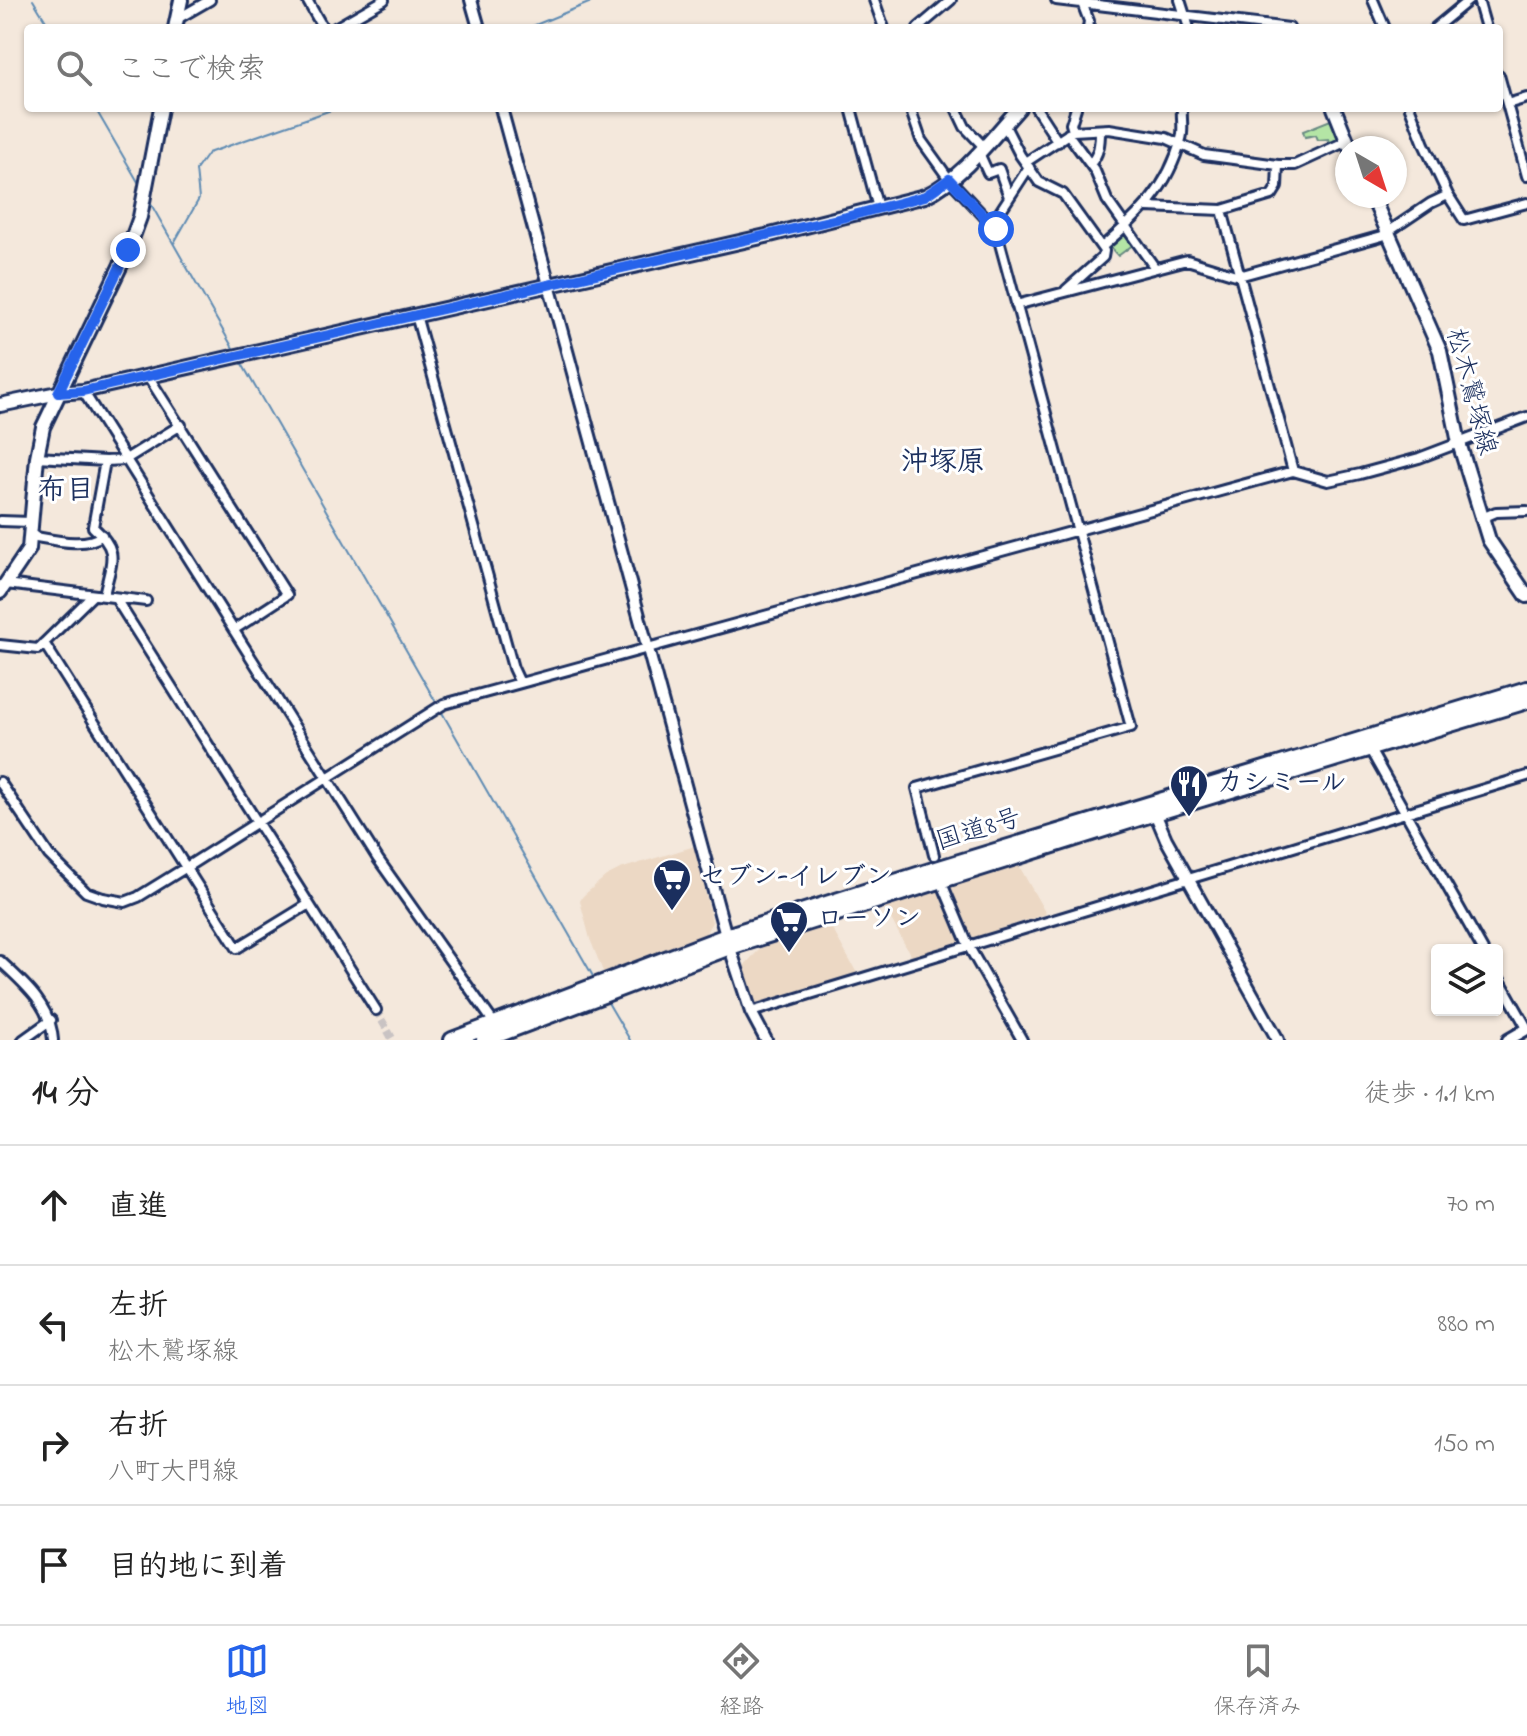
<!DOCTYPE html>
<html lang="ja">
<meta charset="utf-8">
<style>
body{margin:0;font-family:"Indie Flower","Klee One",sans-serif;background:#f2f2f2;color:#222}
.controls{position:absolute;right:24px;bottom:24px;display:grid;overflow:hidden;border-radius:8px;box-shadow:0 2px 6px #0004}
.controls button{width:72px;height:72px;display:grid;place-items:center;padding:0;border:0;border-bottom:2px solid #e0e0e0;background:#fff;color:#222;font:40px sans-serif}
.compass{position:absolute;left:1335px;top:136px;width:72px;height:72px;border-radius:50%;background:#fff;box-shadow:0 2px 6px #0004;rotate:141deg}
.stop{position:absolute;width:24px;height:24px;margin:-18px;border:6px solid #2563eb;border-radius:50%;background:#fff}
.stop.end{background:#2563eb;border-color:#fff;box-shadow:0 2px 8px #0008}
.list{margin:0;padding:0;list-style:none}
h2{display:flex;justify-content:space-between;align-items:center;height:104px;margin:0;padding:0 32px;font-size:34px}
h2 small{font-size:26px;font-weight:400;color:#767676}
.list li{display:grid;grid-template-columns:52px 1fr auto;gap:24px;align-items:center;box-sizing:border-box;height:120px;padding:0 32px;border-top:2px solid #e0e0e0}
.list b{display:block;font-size:30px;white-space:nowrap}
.list p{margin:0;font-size:26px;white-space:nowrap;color:#767676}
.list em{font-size:26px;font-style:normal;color:#767676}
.icon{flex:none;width:44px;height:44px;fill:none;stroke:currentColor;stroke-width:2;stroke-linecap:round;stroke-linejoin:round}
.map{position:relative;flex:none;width:1527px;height:1040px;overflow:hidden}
.search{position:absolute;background:#fff;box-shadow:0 2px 6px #0004;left:24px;right:24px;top:24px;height:88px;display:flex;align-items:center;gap:20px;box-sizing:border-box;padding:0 28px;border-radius:8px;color:#767676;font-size:30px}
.sheet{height:584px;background:#fff}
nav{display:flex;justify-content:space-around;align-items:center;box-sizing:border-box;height:112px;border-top:2px solid #e0e0e0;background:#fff;font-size:22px;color:#767676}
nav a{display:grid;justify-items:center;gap:4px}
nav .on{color:#2563eb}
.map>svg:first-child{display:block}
.built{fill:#ecd8c4}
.green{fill:#b4e5a5;stroke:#688a82;stroke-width:2}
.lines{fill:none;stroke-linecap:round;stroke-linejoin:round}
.stream{stroke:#5e8bb3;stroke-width:2}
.minor-tunnel{stroke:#c9c3c3;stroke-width:8;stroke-dasharray:8 4;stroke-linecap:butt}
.minor-casing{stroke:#1b2f5e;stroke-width:14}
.tertiary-casing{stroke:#1b2f5e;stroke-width:16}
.secondary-casing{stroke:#1b2f5e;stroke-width:18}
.trunk-casing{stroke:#1b2f5e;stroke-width:20}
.minor{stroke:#fff;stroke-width:8}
.tertiary{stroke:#fff;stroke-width:10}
.secondary{stroke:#fff;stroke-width:12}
.trunk{stroke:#fff;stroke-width:14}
.route{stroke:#2563eb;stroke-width:10}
.labels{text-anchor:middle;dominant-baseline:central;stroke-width:6;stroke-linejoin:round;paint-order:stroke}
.street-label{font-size:26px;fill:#1b2f5e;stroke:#fff}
.poi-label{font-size:26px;font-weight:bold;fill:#1b2f5e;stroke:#fff;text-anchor:start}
.neighbourhood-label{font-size:28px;font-weight:bold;fill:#1b2f5e;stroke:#fff}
</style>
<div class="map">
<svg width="1527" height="1040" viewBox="0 0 1527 1040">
<rect width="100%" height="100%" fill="#f4e8dc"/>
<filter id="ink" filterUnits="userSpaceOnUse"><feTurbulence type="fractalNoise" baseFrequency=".0125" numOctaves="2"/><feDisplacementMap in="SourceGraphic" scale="16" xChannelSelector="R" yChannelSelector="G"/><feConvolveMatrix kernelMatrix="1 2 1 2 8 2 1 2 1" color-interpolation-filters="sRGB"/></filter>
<g filter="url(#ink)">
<path class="built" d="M695 846 712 922 703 938 604 974 590 939 580 901 583 896 606 876 620 869Z
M1018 864 1046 914 1000 929V933L971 943 946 886Z
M941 888 965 944 936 954 931 952 912 958 884 906Z
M829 923 858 975 757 1006 743 967 753 956 763 946Z"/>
<path class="green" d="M1333 119 1342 140 1331 145 1329 139 1318 140 1316 135 1305 137 1303 131Z
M1124 231 1134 244 1118 256 1109 246Z"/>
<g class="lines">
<path class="stream" d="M33 0 50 28
M528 28 596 0
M95 108 141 187
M148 199 234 350
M174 243 199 199 196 170 208 153 337 108
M241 362 437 704
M440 709 594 978
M607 1001 630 1040"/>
<path class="minor-tunnel" d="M376 1010 393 1040"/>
<defs>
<path id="minor" d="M307 0 323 28
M874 0 884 28
M1056 0 1289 28
M1180 0 1189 28
M1373 0 1385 28
M1478 0 1486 28
M1082 3 1089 21 1088 28
M177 19 210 0
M335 28 384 0
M918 28 951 0
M1435 28 1469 0
M1499 75 1527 176
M1507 104 1527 98
M851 108 878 208
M910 108 921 140 949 179 996 229 1131 727 917 788 934 855
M956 108 965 127 984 147
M1036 108 1058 142
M1004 124 1020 155 1039 182 1063 194 1104 251 1103 257 1066 290
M1073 131 1071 124 1076 108
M1068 134 1095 171 1107 200 1155 268
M979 153 988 173 999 169 1009 197
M1026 162 1073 131 1109 129 1166 138 1204 155 1278 165H1295L1347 141
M1090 164C1099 155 1100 143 1100 131
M1448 195 1464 220 1527 203
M1147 207 1222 210 1272 195 1277 187 1278 165
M1222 210 1293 471
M992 224 1029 167
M1102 247C1139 215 1168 189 1181 139 1184 130 1181 118 1182 108
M1016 305 1187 260 1239 276 1382 236 1431 203 1448 195 1424 144 1410 108
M416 315 513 668 520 683
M148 376 287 595 235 629
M83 391 378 859 494 1023
M37 457 105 461 93 527C121 552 111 561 104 595
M126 459 181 425
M105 461 127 460
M1482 518 1496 512 1527 511
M0 521 31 522
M31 536C50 539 86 549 102 535
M6 584 146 601
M116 599 376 1010
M44 643 237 948 309 904
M0 645 38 649 93 595
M1369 748 1483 950
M0 782 49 855 86 892 103 898 125 902 138 897 185 868 444 704 1293 471 1328 481 1360 474 1419 458 1527 417
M944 888 969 947 1022 1040
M0 961C24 983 51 1006 53 1040
M1497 975 1527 1028
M751 1012 1527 776
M23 1040 51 1020"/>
<path id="tertiary" d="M471 0 479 28
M501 108 726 936 751 1012 766 1040
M1155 813 1166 839 1278 1040
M1508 1040 1527 1029"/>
<path id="secondary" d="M175 28 181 0
M1334 108 1350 148
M1372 196 1440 351 1459 443 1489 540 1527 596
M0 405 58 393 83 391 766 236 925 196C963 177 991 139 1019 108
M0 592 29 549 37 457 43 427 128 250 140 217 161 108"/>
<path id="trunk" d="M452 1040 726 936 930 871 1527 689
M484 1040 730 947 1155 813 1527 701"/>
</defs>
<use href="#minor" class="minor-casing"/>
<use href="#tertiary" class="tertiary-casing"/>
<use href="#secondary" class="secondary-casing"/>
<use href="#trunk" class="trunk-casing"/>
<use href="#minor" class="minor"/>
<use href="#tertiary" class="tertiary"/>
<use href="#secondary" class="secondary"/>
<use href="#trunk" class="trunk"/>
</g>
</g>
<g class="lines" filter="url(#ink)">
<path class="route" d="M128 250 58 393 83 391 846 217 925 196 949 179 996 229"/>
</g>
<defs>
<symbol id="restaurant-pin" viewBox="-11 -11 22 30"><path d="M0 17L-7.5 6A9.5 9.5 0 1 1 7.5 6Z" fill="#1b2f5e" stroke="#fff"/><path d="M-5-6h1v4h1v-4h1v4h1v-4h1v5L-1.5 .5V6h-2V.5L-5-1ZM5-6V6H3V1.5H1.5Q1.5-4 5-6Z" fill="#fff"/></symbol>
<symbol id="supermarket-pin" viewBox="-11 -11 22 30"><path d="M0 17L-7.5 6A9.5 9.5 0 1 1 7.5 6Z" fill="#1b2f5e" stroke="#fff"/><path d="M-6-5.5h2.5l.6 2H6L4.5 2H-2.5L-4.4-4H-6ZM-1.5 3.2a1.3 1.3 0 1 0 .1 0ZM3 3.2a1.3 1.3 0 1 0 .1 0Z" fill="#fff"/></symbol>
</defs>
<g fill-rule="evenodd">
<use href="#restaurant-pin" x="1167" y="762" width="44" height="60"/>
<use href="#supermarket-pin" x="650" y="856" width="44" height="60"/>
<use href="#supermarket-pin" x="767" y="898" width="44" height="60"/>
</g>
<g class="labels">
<g class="street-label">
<text transform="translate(1470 392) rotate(75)">松木鷲塚線</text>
<text transform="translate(979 831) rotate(-17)">国道8号</text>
</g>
<g class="poi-label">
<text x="1217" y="784">カシミール</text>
<text x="700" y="878">セブン-イレブン</text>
<text x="817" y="920">ローソン</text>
</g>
<g class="neighbourhood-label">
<text x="943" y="463">沖塚原</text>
<text x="66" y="491">布目</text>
</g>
</g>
</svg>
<div class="controls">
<button><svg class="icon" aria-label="layers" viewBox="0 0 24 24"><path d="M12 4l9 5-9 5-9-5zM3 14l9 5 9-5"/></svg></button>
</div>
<svg class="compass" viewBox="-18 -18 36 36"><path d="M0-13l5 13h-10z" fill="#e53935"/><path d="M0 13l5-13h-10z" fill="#767676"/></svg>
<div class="stop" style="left:996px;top:229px"></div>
<div class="stop end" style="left:128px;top:250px"></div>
<div class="search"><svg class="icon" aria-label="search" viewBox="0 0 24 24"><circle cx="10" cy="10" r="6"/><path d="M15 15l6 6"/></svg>ここで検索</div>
</div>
<section class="sheet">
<h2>14 分<small>徒歩 · 1.1 km</small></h2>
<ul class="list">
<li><svg class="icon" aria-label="ahead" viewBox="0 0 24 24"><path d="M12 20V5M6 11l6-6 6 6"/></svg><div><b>直進</b></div><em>70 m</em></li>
<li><svg class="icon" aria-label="left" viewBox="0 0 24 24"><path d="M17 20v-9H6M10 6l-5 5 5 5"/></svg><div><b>左折</b><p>松木鷲塚線</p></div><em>880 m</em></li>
<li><svg class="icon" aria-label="right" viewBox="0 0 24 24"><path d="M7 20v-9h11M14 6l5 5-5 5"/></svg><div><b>右折</b><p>八町大門線</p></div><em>150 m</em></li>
<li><svg class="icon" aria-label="arrive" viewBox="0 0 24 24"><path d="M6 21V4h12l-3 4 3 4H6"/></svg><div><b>目的地に到着</b></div></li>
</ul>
</section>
<nav>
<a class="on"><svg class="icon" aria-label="map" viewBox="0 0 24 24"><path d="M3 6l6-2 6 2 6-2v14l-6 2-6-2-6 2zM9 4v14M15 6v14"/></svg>地図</a>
<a><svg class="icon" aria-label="directions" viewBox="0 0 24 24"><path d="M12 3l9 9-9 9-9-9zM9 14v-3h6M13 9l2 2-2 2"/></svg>経路</a>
<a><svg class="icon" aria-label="saved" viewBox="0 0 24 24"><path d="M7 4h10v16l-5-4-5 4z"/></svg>保存済み</a>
</nav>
